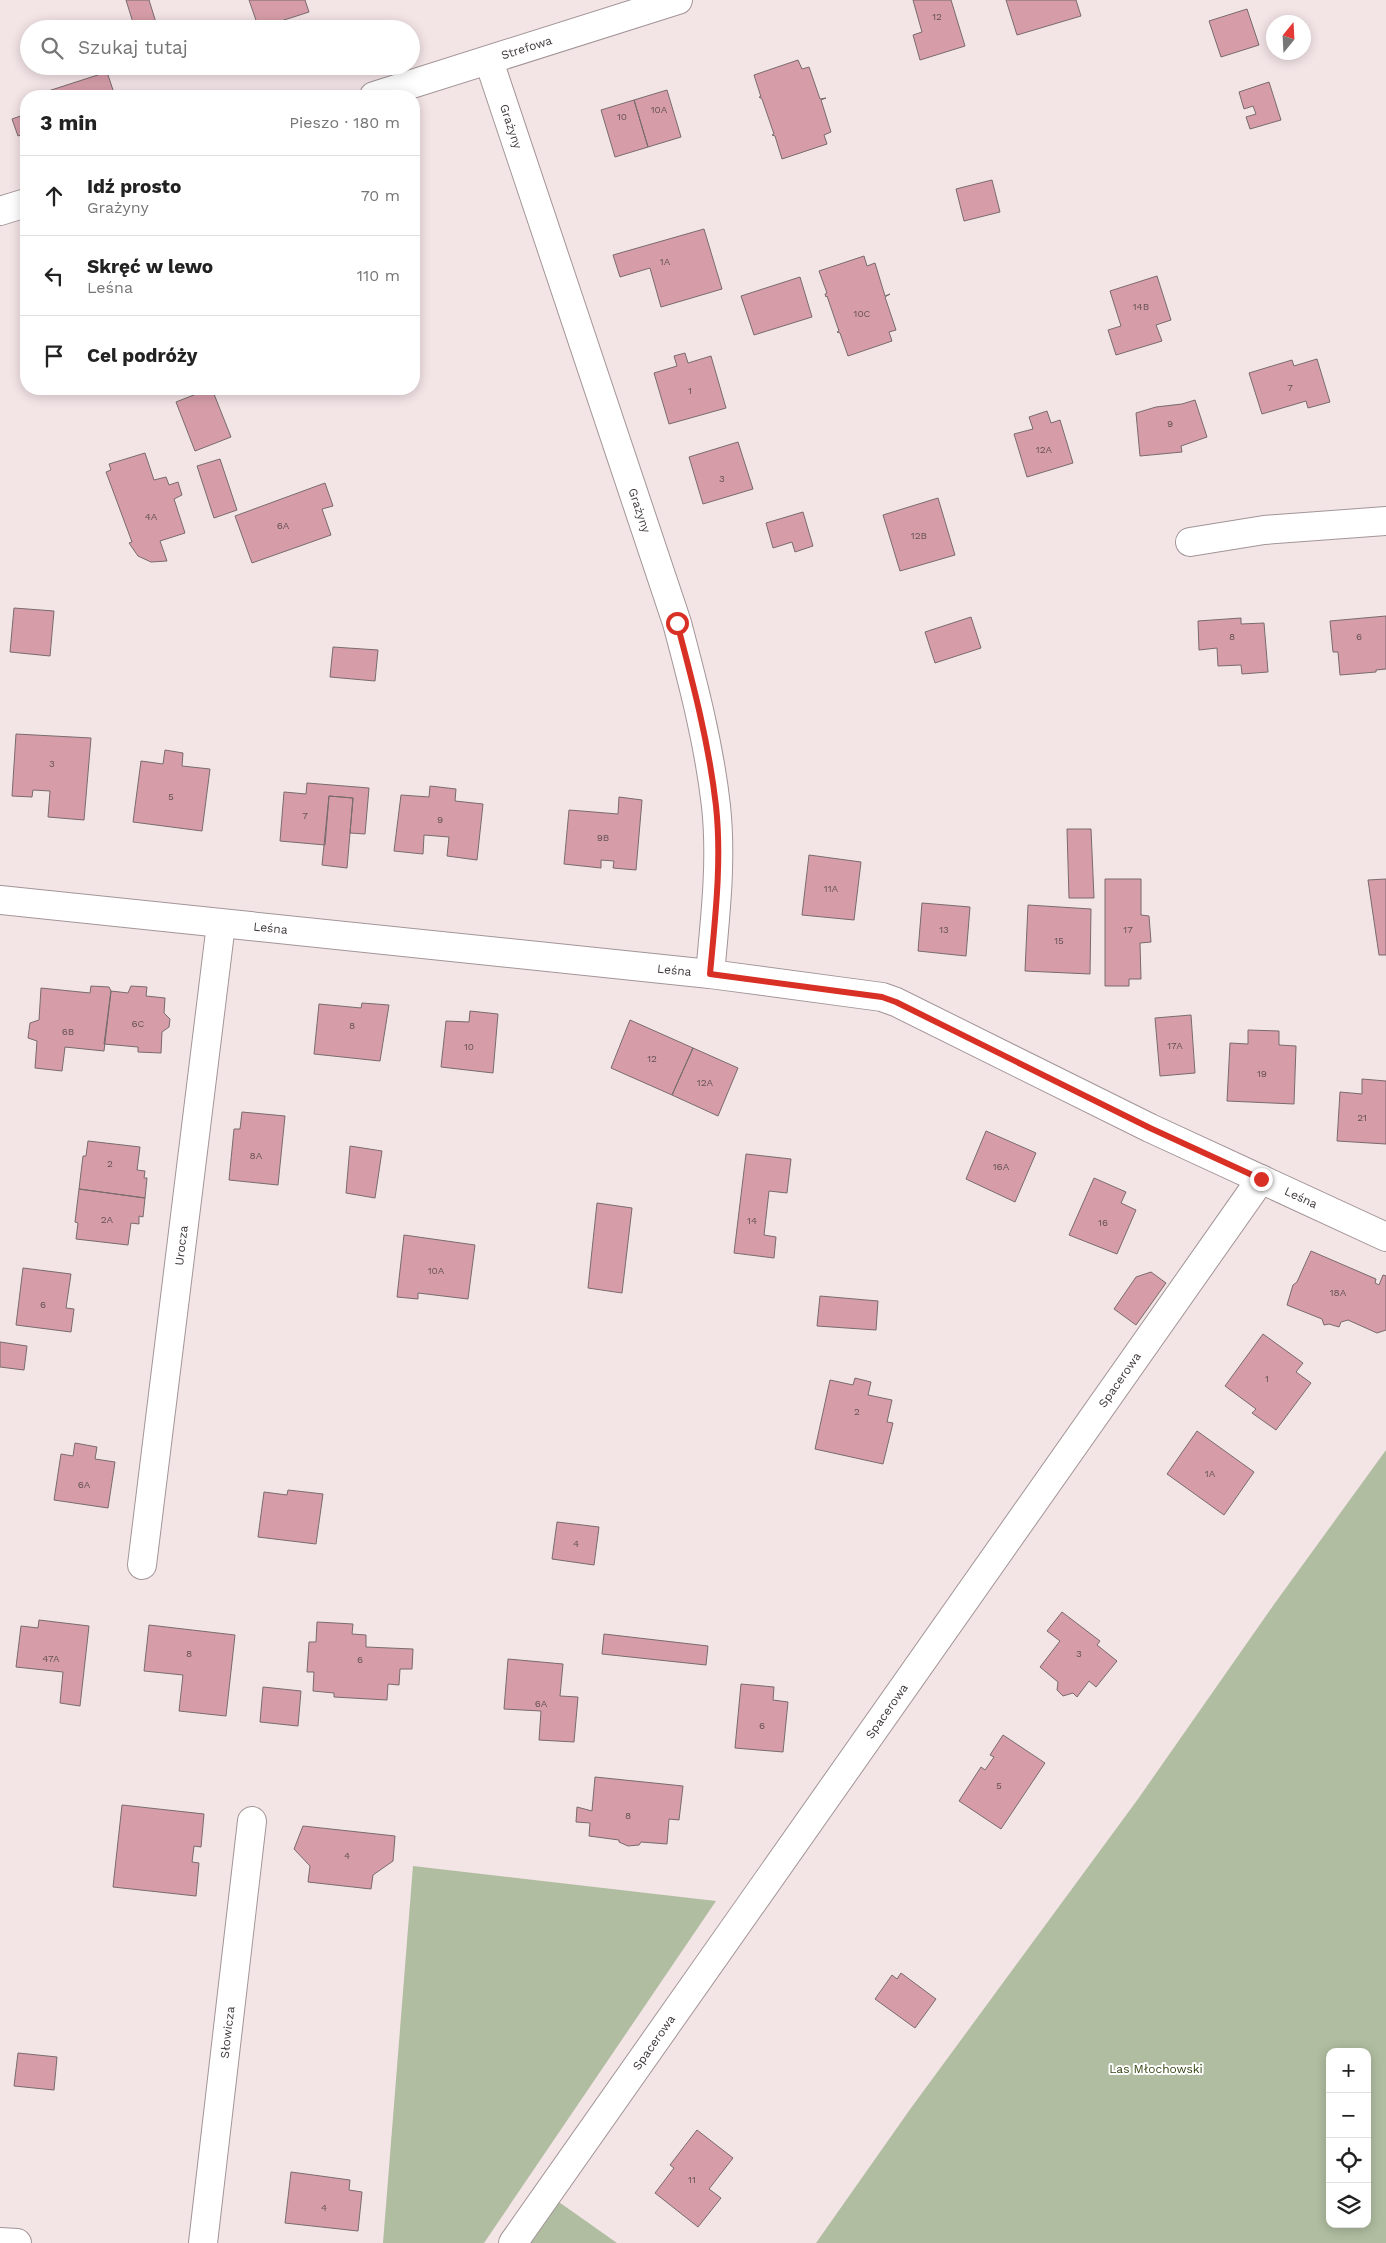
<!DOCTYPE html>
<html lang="pl">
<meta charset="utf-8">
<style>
body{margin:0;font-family:"Work Sans",sans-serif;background:#f2f2f2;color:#222}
.controls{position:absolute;right:15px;bottom:15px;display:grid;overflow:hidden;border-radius:10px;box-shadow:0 2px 12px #0003}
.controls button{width:45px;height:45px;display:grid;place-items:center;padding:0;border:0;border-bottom:1px solid #e0e0e0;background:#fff;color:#222;font:25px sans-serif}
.compass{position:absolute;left:1266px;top:15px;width:45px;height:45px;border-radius:50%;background:#fff;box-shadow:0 2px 12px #0003;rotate:18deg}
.stop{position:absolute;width:15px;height:15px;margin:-11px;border:4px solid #d93025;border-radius:50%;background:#fff}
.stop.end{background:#d93025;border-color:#fff;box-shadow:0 1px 5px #0008}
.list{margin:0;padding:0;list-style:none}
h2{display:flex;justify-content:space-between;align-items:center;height:65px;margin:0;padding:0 20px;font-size:21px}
h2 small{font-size:16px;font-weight:400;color:#767676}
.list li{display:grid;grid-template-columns:32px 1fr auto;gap:15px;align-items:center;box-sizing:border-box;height:80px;padding:0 20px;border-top:1px solid #e0e0e0}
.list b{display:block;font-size:19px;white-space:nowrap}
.list p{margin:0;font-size:16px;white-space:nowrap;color:#767676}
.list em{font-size:16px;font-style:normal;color:#767676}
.icon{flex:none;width:28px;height:28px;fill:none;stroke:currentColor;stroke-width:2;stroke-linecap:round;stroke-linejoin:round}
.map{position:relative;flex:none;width:1386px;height:2243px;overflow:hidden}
.search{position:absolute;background:#fff;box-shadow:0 2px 12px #0003;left:20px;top:20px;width:400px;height:55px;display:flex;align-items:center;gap:12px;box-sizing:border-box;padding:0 18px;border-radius:28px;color:#767676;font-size:19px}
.panel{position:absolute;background:#fff;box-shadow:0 2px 12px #0003;left:20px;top:90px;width:400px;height:305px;border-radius:20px}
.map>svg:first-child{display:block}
.green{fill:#b0bda0;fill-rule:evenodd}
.building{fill:#d69da9;stroke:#786b6d}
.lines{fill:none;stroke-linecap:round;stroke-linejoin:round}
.minor-casing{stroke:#a39597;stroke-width:30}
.minor{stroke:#fff;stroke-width:28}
.route{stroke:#d93025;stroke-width:6}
.labels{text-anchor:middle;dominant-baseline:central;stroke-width:4;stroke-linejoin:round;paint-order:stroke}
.number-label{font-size:10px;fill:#655256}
.street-label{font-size:12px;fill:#3f393a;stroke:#fff}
.park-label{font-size:12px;fill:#324511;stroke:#fff}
</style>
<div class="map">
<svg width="1386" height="2243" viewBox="0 0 1386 2243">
<rect width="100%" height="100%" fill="#f3e4e6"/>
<path class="green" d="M1386 1450V2243H816L911 2108 1138 1799 1275 1603ZM1330 2052H1367V2224H1330Z
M413 1866 716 1901 484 2243H383Z
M556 2200 617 2243H524Z"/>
<path class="building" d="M126 0H149L158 29H135Z
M249 0H305L309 12 281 21 283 29H259Z
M913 0H951L965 46 920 60 913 35 922 32Z
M1006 0H1076L1081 16 1017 35Z
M1247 9 1259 45 1221 57 1209 21Z
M798 60 802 69 809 67 820 99 826 98 821 100 831 132 824 135 827 144 782 159 775 136 772 135 774 134 762 99 759 97H761L754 75Z
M107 72 115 96H43L42 93Z
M1269 82 1281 120 1250 129 1246 117 1256 114 1253 106 1244 109 1239 92Z
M667 90 681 137 648 147 634 100Z
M634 100 648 147 615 157 601 110Z
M26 114V133L18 136 12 119Z
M992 180 1000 212 964 221 956 189Z
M704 229 722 289 661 307 650 268 620 277 613 255Z
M864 256 867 266 875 263 885 296 890 294 885 297 896 330 889 332 892 341 848 356 840 333 837 332 839 331 827 296 826 297 825 294 827 293 819 271Z
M1157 276 1171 320 1156 325 1162 341 1116 355 1108 330 1121 326 1110 291Z
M800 277 812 317 754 335 741 296Z
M685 353 688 363 711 356 726 408 669 424 654 373 677 366 674 356Z
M1317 359 1330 402 1308 408 1306 401 1262 414 1249 373 1292 360 1294 366Z
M209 389H212L231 437 195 451 176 402Z
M1195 400 1207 437 1181 446 1182 452 1140 456 1136 413 1156 407 1182 404Z
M1047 411 1051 423 1060 420 1073 463 1027 477 1014 434 1033 429 1029 417Z
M738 442 753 489 703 504 689 457Z
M145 453 154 480 166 477 169 485 178 482 182 495 174 499 185 533 160 541 167 561 151 562 138 556 129 543 132 542 106 472 111 470 109 464Z
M220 459 237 510 214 518 197 466Z
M325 483 333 506 322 509 331 535 252 563 235 516Z
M938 498 955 555 900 571 883 515Z
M803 512 813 546 795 552 792 542 773 548 766 523Z
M14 608 54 611 50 656 10 652Z
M1386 616V669L1376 670V672L1340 675 1338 652H1333L1330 621Z
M971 617 981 648 935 663 925 632Z
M1241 618V624L1264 623 1268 672 1242 674 1241 665 1218 666 1217 648 1199 650 1198 621Z
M333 647 378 650 375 681 330 677Z
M16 734 91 738 84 820 48 817 50 791 33 790 32 797 12 796Z
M165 750 183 753 182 766 210 769 202 831 133 822 141 761 163 764Z
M307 783 369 788 365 834 350 833 353 798 329 796 325 845 280 841 284 792 306 794Z
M430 786 456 789 455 801 483 804 477 860 447 856 449 837 424 835 423 854 394 851 401 795 429 797Z
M329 796 353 798 347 868 322 865Z
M619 797 642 800 636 870 613 868 614 861 601 860V868L564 864 569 810 618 814Z
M1067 829H1091L1094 898H1069Z
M809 855 861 862 854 920 802 915Z
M1105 879H1141V915L1149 916 1151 942 1140 943 1141 979H1129V986H1105Z
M1386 879V955H1379L1368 880Z
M922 903 970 907 966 956 918 951Z
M1028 905 1091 909 1090 974 1025 971Z
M91 986 109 987 111 991 104 1051 65 1047 62 1071 35 1068 37 1041 28 1038 30 1023 39 1020 41 988 90 993Z
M131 986 147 987 146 996 165 998 164 1013 170 1019 169 1027 162 1032 161 1053 138 1052V1047L104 1044 111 991 128 993Z
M362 1003 389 1005 380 1061 314 1054 319 1004 361 1008Z
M470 1011 498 1014 493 1073 441 1067 446 1021 469 1022Z
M1191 1015 1195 1073 1160 1076 1155 1018Z
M630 1020 693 1048 672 1095 611 1068Z
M1248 1030 1279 1031V1045L1296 1046 1294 1104 1227 1101 1230 1043 1248 1044Z
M693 1048 738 1068 718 1116 672 1095Z
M1362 1079 1386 1081V1144L1337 1141 1340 1092 1362 1094Z
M242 1112 285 1116 278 1185 229 1180 234 1129H240Z
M986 1131 1036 1153 1015 1202 966 1179Z
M88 1141 140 1147 137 1170 145 1171 144 1178H147L145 1198 79 1189 83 1156H86Z
M350 1146 382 1151 375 1198 346 1193Z
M746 1154 791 1159 787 1193 769 1191 764 1235 776 1237 774 1258 734 1253Z
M1094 1178 1126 1192 1121 1203 1136 1210 1117 1254 1069 1235Z
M79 1189 145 1198 143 1217 139 1216V1224L131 1223 128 1245 76 1239 78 1223 75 1222Z
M597 1203 632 1208 622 1293 588 1288Z
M404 1235 475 1245 468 1299 418 1293V1299L397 1297Z
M1311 1251 1376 1279 1375 1283 1379 1285 1383 1275 1386 1276V1330L1377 1333 1348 1320 1341 1322 1339 1327 1329 1324 1324 1325 1322 1319 1287 1305 1293 1285 1297 1282Z
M23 1268 71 1274 66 1308 74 1309 71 1332 16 1325Z
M1151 1272 1166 1283 1136 1325 1114 1309 1136 1277Z
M820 1296 878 1301 876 1330 817 1326Z
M1263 1334 1303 1363 1296 1372 1311 1383 1276 1430 1252 1413 1256 1409 1225 1386Z
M0 1342 27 1346 24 1370 0 1367Z
M855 1378 871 1382 868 1395 892 1400 887 1422 893 1423 883 1464 815 1449 830 1380 853 1385Z
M1197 1431 1254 1472 1224 1515 1167 1474Z
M75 1443 97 1447 95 1459 115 1462 108 1508 54 1500 61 1454 73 1456Z
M288 1490 323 1494 316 1544 258 1537 264 1492 287 1495Z
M557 1522 599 1527 594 1565 552 1559Z
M1062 1612 1100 1641 1097 1645 1117 1661 1096 1687 1089 1681 1077 1697 1073 1693 1063 1696 1057 1690 1058 1682 1040 1667 1060 1641 1047 1631Z
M39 1620 89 1626 80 1706 60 1703 63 1672 16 1667 21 1626 38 1628Z
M317 1622 353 1624 352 1634 366 1635V1647L413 1649 412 1669H400L399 1685 388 1684 387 1700 334 1697V1693L313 1691 314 1672H307L309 1642H316Z
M149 1625 235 1635 226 1716 179 1711 183 1675 144 1671Z
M604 1634 708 1646 706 1665 602 1654Z
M508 1659 563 1664 560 1696 578 1697 574 1742 539 1740 541 1711 504 1709Z
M741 1684 774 1687 773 1700 788 1702 783 1752 735 1748Z
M263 1687 301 1691 298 1726 260 1722Z
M1003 1735 1045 1763 1001 1829 959 1801 981 1767 985 1770 994 1757 990 1755Z
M595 1777 683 1786 679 1820 669 1819 667 1844 641 1842 639 1845 628 1846 619 1842V1840L589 1836 590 1823 576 1822 577 1807 592 1811Z
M122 1805 204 1814 201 1847 194 1846 192 1862 199 1863 196 1896 113 1887Z
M303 1826 395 1836 393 1861 373 1875 371 1889 308 1882 310 1866 294 1849Z
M901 1973 936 1999 915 2028 875 1999 892 1975 897 1979Z
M18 2053 57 2057 54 2090 14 2086Z
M697 2130 733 2158 709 2189 721 2198 698 2227 655 2193 674 2168 670 2165Z
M291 2172 350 2180 349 2190 362 2192 358 2231 285 2223Z"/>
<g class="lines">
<defs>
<g id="minor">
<path id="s1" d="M489 61 677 623C693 683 709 744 716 806 722 862 715 919 710 974"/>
<path id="s2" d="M374 96 678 0"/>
<path d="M0 211 26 203"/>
<path d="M1190 542 1264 530 1386 521"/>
<path id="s3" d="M0 900 710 974 882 997 896 1002 1150 1128 1386 1237"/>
<path id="s4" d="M142 1565 221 924"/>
<path d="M0 2242 17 2243"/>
<path id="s5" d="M203 2243 252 1821"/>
<path id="s6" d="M513 2243 1261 1179"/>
</g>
</defs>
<use href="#minor" class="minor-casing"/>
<use href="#minor" class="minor"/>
</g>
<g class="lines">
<path class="route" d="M677 623C693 683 709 744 716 806 722 862 715 919 710 974L882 997 896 1002 1150 1128 1261 1179"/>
</g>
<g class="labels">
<g class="number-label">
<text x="937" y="16">12</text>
<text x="659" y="109">10A</text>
<text x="622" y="116">10</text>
<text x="665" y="261">1A</text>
<text x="1141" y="306">14B</text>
<text x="862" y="313">10C</text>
<text x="1290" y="387">7</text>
<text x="690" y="390">1</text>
<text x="1170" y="423">9</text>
<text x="1044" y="449">12A</text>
<text x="722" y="478">3</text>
<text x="151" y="516">4A</text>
<text x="283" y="525">6A</text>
<text x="919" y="535">12B</text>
<text x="1232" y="636">8</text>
<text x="1359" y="636">6</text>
<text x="52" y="763">3</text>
<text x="171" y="796">5</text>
<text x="305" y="815">7</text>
<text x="440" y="819">9</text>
<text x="603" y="837">9B</text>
<text x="831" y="888">11A</text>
<text x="944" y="929">13</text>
<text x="1128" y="929">17</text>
<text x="1059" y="940">15</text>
<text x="138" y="1023">6C</text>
<text x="352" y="1025">8</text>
<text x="68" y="1031">6B</text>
<text x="1175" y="1045">17A</text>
<text x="469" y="1046">10</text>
<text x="652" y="1058">12</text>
<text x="1262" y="1073">19</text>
<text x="705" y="1082">12A</text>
<text x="1362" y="1117">21</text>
<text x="256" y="1155">8A</text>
<text x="110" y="1163">2</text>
<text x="1001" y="1166">16A</text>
<text x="107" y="1219">2A</text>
<text x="752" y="1220">14</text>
<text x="1103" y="1222">16</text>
<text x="436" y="1270">10A</text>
<text x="1338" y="1292">18A</text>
<text x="43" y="1304">6</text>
<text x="1267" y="1378">1</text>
<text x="857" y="1411">2</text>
<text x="1210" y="1473">1A</text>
<text x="84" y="1484">6A</text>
<text x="576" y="1543">4</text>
<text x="189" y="1653">8</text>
<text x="1079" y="1653">3</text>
<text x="51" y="1658">47A</text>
<text x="360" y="1659">6</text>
<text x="541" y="1703">6A</text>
<text x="762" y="1725">6</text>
<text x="999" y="1785">5</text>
<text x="628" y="1815">8</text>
<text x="347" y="1855">4</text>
<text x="692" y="2179">11</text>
<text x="324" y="2207">4</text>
</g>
<g class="street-label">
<text stroke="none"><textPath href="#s2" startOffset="160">Strefowa</textPath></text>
<text stroke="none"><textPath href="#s1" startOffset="69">Grażyny</textPath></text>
<text stroke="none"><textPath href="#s1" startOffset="474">Grażyny</textPath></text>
<text stroke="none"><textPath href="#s3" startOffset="272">Leśna</textPath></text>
<text stroke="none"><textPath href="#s3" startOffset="678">Leśna</textPath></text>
<text stroke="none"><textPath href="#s3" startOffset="1352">Leśna</textPath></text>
<text stroke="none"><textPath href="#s4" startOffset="322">Urocza</textPath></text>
<text stroke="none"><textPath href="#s6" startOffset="1055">Spacerowa</textPath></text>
<text stroke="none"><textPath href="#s6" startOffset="650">Spacerowa</textPath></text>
<text stroke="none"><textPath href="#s5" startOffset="212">Słowicza</textPath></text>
<text stroke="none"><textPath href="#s6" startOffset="245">Spacerowa</textPath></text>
</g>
<g class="park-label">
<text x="1156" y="2069">Las Młochowski</text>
</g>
</g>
</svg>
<div class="controls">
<button>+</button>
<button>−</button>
<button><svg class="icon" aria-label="locate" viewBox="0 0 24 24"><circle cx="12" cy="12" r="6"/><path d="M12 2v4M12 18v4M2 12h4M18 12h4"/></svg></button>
<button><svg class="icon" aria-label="layers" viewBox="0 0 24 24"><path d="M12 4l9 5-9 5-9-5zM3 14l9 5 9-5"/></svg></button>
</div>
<svg class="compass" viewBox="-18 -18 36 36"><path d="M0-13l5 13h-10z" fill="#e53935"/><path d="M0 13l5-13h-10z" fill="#767676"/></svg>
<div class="stop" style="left:677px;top:623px"></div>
<div class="stop end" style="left:1261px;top:1179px"></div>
<div class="search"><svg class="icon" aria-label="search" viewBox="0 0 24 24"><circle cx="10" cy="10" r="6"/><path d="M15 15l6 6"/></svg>Szukaj tutaj</div>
<section class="panel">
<h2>3 min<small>Pieszo · 180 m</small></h2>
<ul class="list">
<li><svg class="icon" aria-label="ahead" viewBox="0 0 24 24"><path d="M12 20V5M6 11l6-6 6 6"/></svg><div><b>Idź prosto</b><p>Grażyny</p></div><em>70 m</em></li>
<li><svg class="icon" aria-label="left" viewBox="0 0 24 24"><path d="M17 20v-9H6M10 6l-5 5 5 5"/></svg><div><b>Skręć w lewo</b><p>Leśna</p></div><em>110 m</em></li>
<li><svg class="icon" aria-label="arrive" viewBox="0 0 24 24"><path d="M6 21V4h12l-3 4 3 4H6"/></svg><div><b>Cel podróży</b></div></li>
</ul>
</section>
</div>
